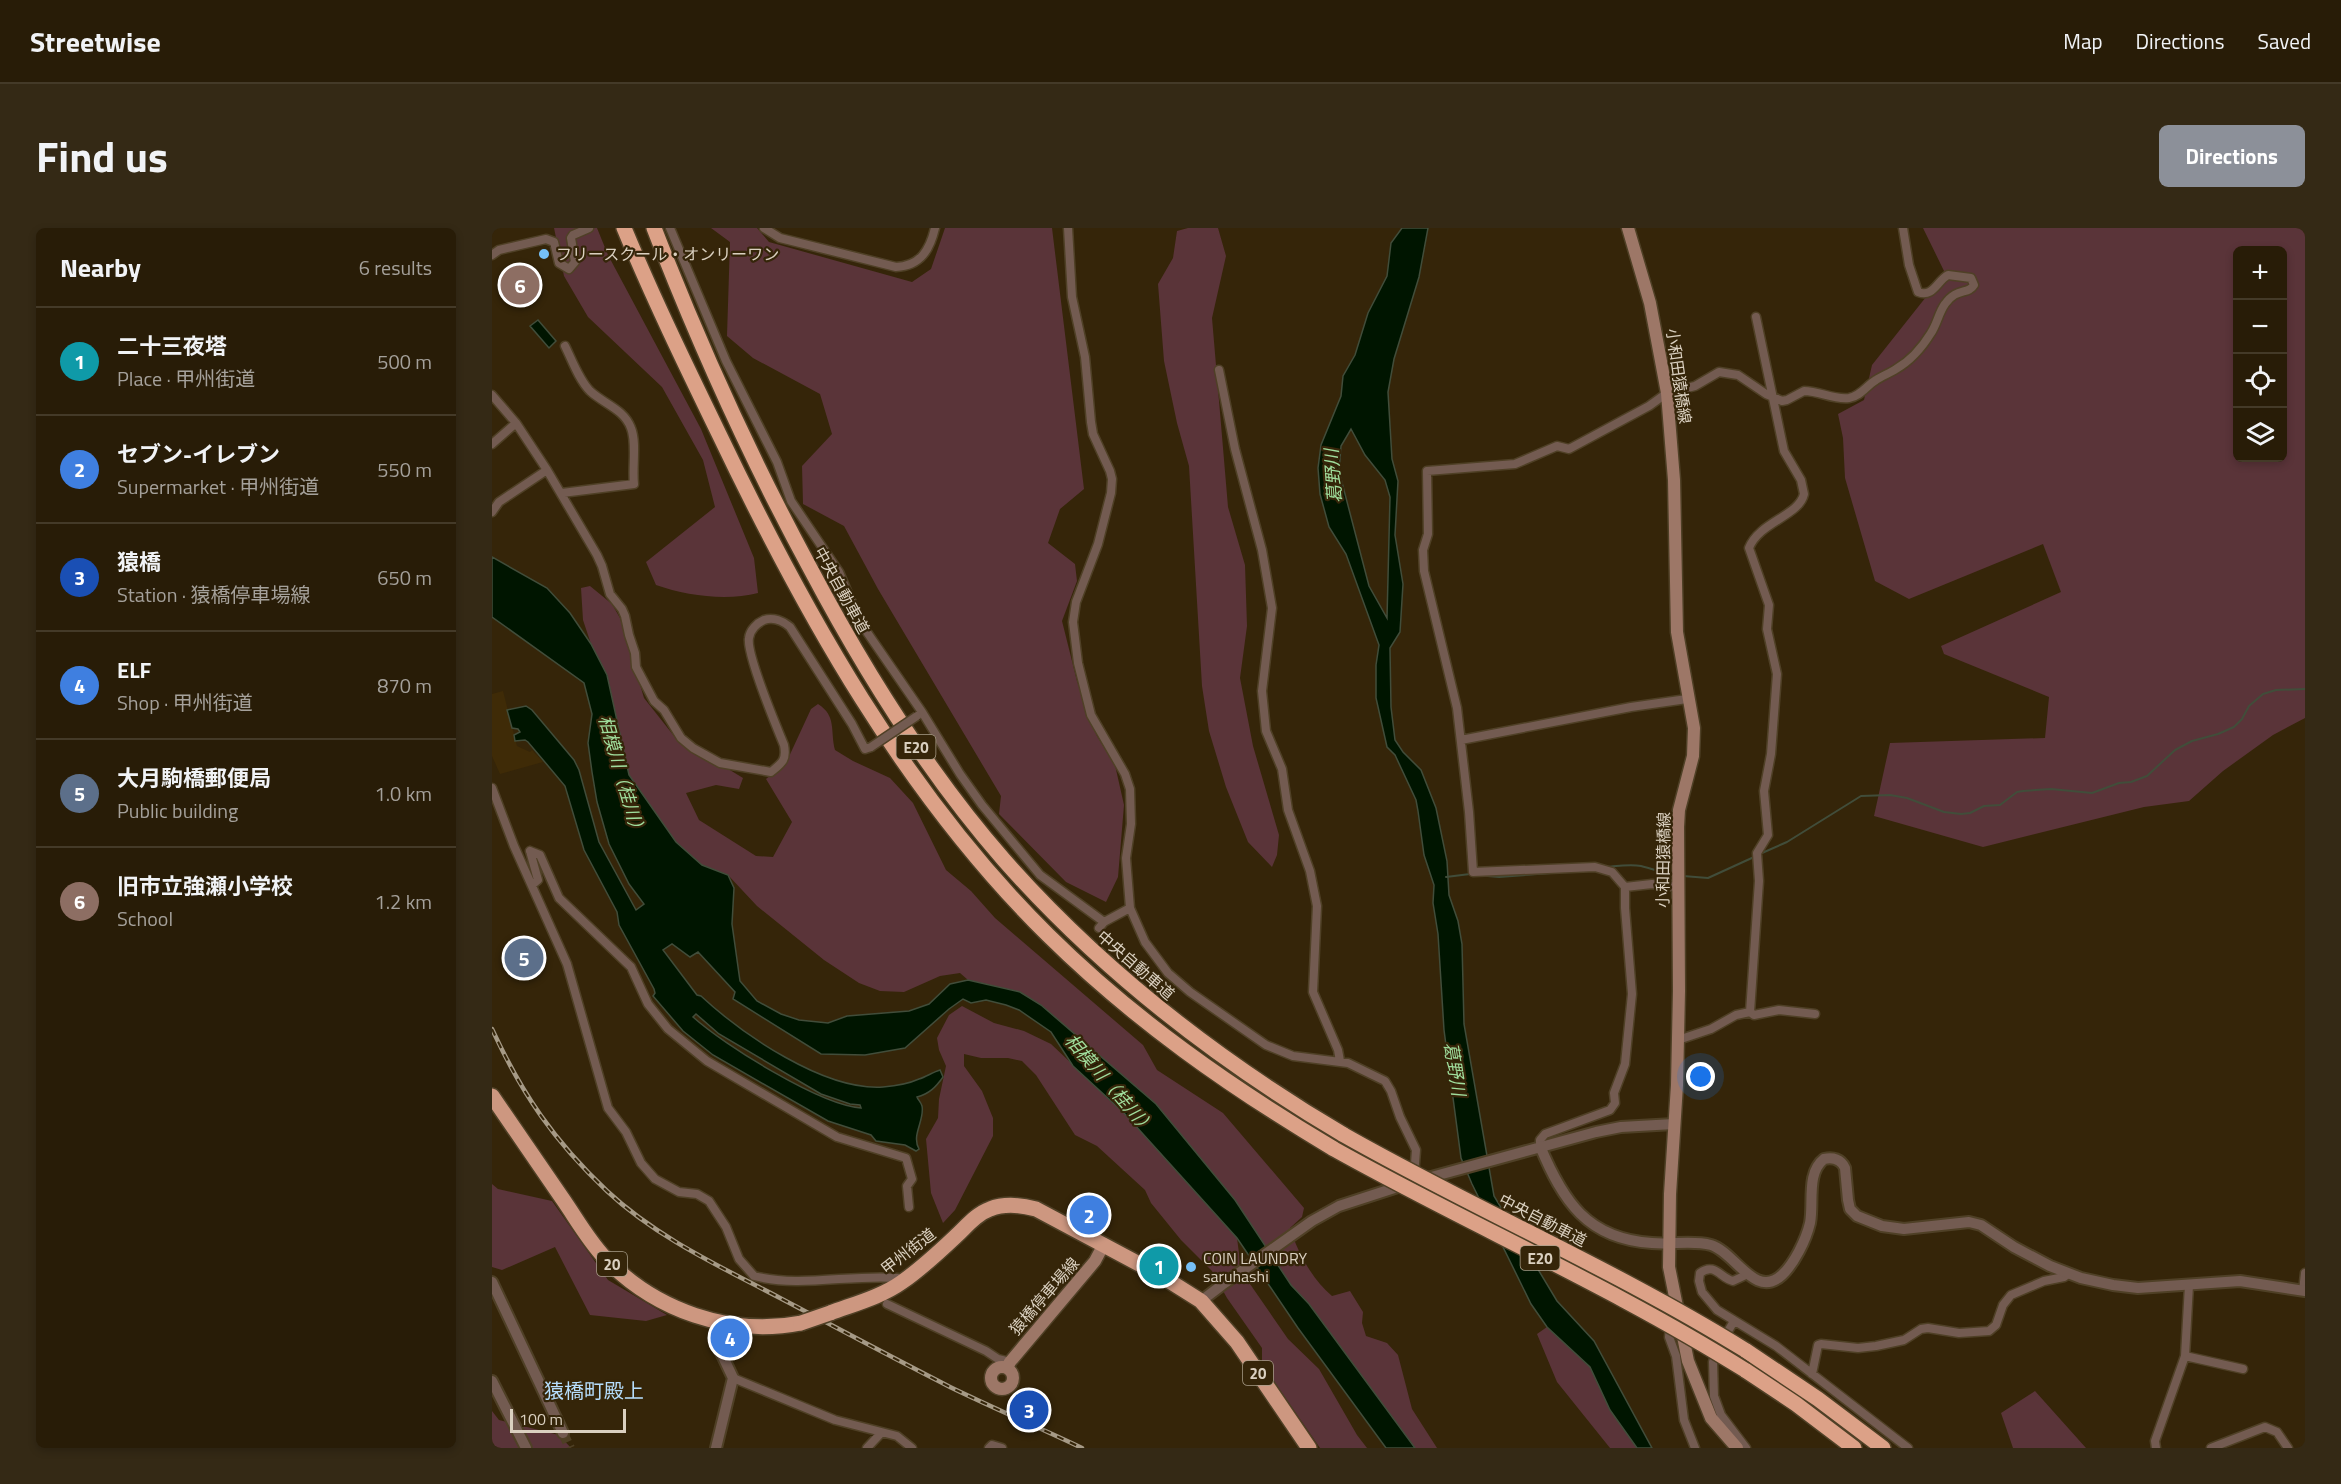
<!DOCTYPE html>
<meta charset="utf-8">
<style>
body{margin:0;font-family:"Titillium Web","Noto Sans JP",sans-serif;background:#342915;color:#f1f3f6}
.controls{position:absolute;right:18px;top:18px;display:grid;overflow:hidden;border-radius:9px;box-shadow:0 3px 9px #0003}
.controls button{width:54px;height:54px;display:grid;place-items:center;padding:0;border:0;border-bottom:2px solid #443a28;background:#281c07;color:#f1f3f6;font:30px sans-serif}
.scale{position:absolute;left:18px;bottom:15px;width:116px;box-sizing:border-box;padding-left:6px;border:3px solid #dad0c0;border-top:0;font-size:16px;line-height:21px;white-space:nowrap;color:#dad0c0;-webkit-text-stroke:4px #352509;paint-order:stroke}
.you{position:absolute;left:1209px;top:849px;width:21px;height:21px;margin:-15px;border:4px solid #fff;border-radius:50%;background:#1a73e8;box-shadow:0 0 0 9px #1a73e833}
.badge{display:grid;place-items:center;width:39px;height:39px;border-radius:50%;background:#8c9099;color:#fff;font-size:20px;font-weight:700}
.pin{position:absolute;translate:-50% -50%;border:3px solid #fff;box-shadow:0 2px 6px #0006}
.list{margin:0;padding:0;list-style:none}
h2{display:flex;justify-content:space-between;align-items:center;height:78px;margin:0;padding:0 24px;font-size:26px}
h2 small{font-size:20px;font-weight:400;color:#a5a19b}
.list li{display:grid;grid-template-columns:39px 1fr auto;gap:18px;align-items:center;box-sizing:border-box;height:108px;padding:0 24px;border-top:2px solid #443a28}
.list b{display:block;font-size:22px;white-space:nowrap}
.list p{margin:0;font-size:20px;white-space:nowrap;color:#a5a19b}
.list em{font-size:20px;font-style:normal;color:#a5a19b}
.icon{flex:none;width:33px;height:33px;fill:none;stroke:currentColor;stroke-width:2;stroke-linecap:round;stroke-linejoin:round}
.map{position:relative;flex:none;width:1813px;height:1220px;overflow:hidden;border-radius:9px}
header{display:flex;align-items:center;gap:36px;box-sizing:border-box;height:84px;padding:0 30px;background:#281c07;border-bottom:2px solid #443a28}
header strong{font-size:28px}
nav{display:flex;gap:33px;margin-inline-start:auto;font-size:21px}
.intro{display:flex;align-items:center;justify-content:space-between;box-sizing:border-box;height:144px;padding:0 36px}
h1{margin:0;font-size:42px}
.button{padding:15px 27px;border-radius:9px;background:#8c9099;color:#fff;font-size:21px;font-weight:700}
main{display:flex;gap:36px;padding:0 36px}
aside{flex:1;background:#281c07;border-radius:9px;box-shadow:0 3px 9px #0003}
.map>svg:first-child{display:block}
.built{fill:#3f2b07}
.green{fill:#5a3439;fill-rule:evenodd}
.water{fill:#001500;stroke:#414d3a;stroke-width:1.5;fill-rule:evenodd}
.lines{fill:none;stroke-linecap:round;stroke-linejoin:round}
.stream{stroke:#414d3a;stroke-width:2}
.tertiary-tunnel{stroke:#4e3f24;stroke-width:10;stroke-dasharray:10 5;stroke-linecap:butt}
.minor-casing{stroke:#4f4026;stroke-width:11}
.tertiary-casing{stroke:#4f4026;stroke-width:14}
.secondary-casing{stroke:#4f4026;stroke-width:15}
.trunk-casing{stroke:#4f4026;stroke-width:18}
.motorway-casing{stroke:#4f4026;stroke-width:18}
.minor{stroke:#735b51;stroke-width:8}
.tertiary{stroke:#735b51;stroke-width:10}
.secondary{stroke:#9d7767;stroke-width:12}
.trunk{stroke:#cd9780;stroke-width:15}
.motorway{stroke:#dca187;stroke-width:15}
.rail-casing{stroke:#a69a86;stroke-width:4.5}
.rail{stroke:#352509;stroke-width:2;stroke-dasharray:7;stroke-linecap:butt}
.minor-bridge-casing{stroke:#4f4026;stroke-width:11;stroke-linecap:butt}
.trunk-bridge-casing{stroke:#4f4026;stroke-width:18;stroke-linecap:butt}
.motorway-bridge-casing{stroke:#4f4026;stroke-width:18;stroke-linecap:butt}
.minor-bridge{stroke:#735b51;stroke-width:8}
.trunk-bridge{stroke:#cd9780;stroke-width:15}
.motorway-bridge{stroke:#dca187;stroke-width:15}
.poi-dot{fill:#76c0f7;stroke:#352509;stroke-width:2}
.labels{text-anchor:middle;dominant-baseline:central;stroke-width:4.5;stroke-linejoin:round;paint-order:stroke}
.shield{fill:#352509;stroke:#a89d89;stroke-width:1.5}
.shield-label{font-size:15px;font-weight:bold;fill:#dad0c0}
.poi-label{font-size:16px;fill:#dad0c0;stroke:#352509;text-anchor:start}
.street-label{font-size:16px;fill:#dad0c0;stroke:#352509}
.water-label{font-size:18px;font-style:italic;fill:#a0de9d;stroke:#352509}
.quarter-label{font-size:20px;fill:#b6defd;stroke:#352509}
</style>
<header>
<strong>Streetwise</strong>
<nav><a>Map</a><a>Directions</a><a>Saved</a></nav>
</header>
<div class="intro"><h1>Find us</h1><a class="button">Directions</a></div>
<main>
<aside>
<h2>Nearby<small>6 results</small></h2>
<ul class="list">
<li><span class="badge" style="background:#0f9aa8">1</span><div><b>二十三夜塔</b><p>Place · 甲州街道</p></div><em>500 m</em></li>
<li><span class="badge" style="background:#3f7fe0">2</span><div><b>セブン-イレブン</b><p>Supermarket · 甲州街道</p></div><em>550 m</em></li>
<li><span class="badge" style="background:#1a4fb4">3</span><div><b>猿橋</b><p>Station · 猿橋停車場線</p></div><em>650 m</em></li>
<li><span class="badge" style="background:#3f7fe0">4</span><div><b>ELF</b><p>Shop · 甲州街道</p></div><em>870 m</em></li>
<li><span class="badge" style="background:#5c6f8a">5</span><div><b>大月駒橋郵便局</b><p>Public building</p></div><em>1.0 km</em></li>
<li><span class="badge" style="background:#8d6e63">6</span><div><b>旧市立強瀬小学校</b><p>School</p></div><em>1.2 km</em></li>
</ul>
</aside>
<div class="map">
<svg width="1813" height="1220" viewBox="0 0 1813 1220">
<rect width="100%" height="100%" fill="#352509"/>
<path class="built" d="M11 463 25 518 38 524 40 522 51 534 8 546 0 528V466Z"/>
<path class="green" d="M62 0H105L116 27 209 201 262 330 266 365C235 373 195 368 164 357L154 334 223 279 211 232 170 159 96 89 72 48Z
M219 0H265L277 14 420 54 439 41 453 0H560L592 261 568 281 556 315 583 336 585 353 570 393 585 453 605 508 623 537 632 577 626 649 614 674 574 654 507 586 509 568 386 361 352 298 311 276 310 238 340 206 328 166 261 130 235 108 238 14Z
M696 0H726L734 28 720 90 736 279 753 337 755 398 748 450 761 518 787 607 785 627 780 639 756 614 734 559 717 503 710 458 697 238 685 195 672 133 666 56 681 30 685 3Z
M1431 0H1813V490L1781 507 1731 543 1697 573 1652 579 1491 619 1382 588 1398 515 1553 510 1557 469 1452 426 1449 418 1569 364 1551 316 1417 371 1383 353 1353 250 1351 210 1346 186 1372 172 1380 137 1453 45ZM1746 22H1790V230H1746Z
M98 358 120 376 128 390 152 470 182 508 203 526 233 539 251 550 247 561 224 557 194 565 207 592 264 628 281 629 300 594 274 551 294 535 319 481 326 476C345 488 338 503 343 522L361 533 398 550 421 575 454 642 479 663 503 690 651 817 665 842 731 885 812 980 810 989 798 1000C806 1025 820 1051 840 1068L858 1063 871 1084 870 1095 874 1108 895 1115 906 1127 920 1181 945 1220H923L817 1076 799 1057 743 972 664 876 549 777 528 764 476 752 468 745 448 748 412 764 388 763 367 755 332 732 265 678 236 647 210 637 184 614 137 547 115 447 99 416 91 392 89 360Z
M470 778 502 795 532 803 559 816 632 885 679 935 745 1010 748 1033 758 1056 796 1111 827 1141 865 1207 875 1220H828L770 1136V1120L735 1070 720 1043 689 1012 659 975 653 962 605 918 583 907 544 847 530 833 516 830H489L472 826V838L490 863 501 890V908L463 982 451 995 439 965 434 911 446 890 447 871 454 838 447 822 445 810 457 787Z
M0 956 6 961 60 973 116 1052 175 1087 154 1093 98 1087 63 1019 10 1042 0 1039Z
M1055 1099 1098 1139 1118 1182 1145 1220H1118L1065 1154 1045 1106Z
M1543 1163 1594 1220H1521L1509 1185Z
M0 1183 7 1192 67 1207 79 1220H0Z"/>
<path class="water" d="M910 0H936L927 49 902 131 896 164 900 231 906 253 903 307 911 356 908 404 898 420 899 479 903 512 911 524 929 542 944 580 955 633 957 667 966 693 970 716 972 796 1002 968 1065 1073 1102 1113 1160 1220H1145L1118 1182 1098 1139 1055 1099 1039 1076 980 956 969 930 952 802 946 706 941 675 942 657 932 627 926 583 924 572 903 527 895 519 884 470V437L887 417 854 326 837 299 828 266 826 240 829 217 849 168 851 148 863 127 876 85 895 48 899 15ZM859 201 873 227 893 252 898 269 895 390 877 358 847 243 849 218Z
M46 92 64 113 57 120 38 98Z
M0 329 55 360 78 385 99 416 115 447 137 547 184 614 210 637 236 647 242 660 240 696 248 753 265 773 289 786 307 792 336 795 355 788 417 783 437 776 458 756 476 752 528 764 549 777 664 876 743 972 799 1057 817 1076 923 1220H894L806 1100 745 1010 632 885 581 838 559 804 527 782 514 777 494 772 479 775 471 771 457 781 413 820 373 827 329 826 241 771 243 764 206 724 198 729 180 716 171 722 205 767 209 768C250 806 332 863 391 859 403 858 416 856 427 851 434 849 441 844 448 842L451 849C444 859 437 866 425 869 426 872 429 874 430 878 433 892 419 907 427 921L424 923 413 917 384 913 379 907 336 893 221 827 191 803 161 768 163 765 162 761 127 697 125 684 92 622 73 558 36 514 33 512 23 513 22 507 28 504 26 501 20 500 15 482 34 478 40 482 82 532 87 542 107 614 144 682 152 676 137 656 117 616 105 574 100 544 96 515 100 486 92 455 0 389ZM204 786 227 806 329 866 358 876 368 877 369 880C328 877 232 817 201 789Z"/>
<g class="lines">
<path class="stream" d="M1270 625 1295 614 1369 568 1398 567 1415 570 1452 584 1469 586 1478 585 1492 578 1508 577 1525 564 1531 563 1559 561 1600 565 1627 555 1639 554 1655 548 1683 522 1700 513 1726 506 1742 499 1750 491 1757 478 1771 466 1784 462 1813 461
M1115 639C1126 638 1138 636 1149 638 1161 641 1171 645 1183 647
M984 647 1007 649 1059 645
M1191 648 1216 650 1262 629
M954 649 978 646"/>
<path class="tertiary-tunnel" d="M71 1205 78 1220"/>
<defs>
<path id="minor" d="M178 0 234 133 285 234 299 273 347 344 368 394 430 484 468 546 490 577 548 647 612 694
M272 0 288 10 404 39C429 38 438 21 443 0
M576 0 580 69 593 129 599 194 601 206 618 243 620 251 619 265 606 316 584 374 581 394 586 435 599 487 633 546 638 561 639 596 634 630 638 680 653 714 676 745 698 764 774 817 801 828 856 835 893 853 899 863 908 889 924 922 922 949
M0 27 7 22 54 11 62 14 67 35 77 41 83 34 79 10 81 7 97 0
M727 142 743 221 770 322 780 380 770 463 774 503 790 541 796 582 818 643 825 678 821 764 846 822 848 833
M0 167 24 195 55 242 105 327 110 338 118 366 130 381 133 388 137 407 143 425 144 439 162 473 172 482 189 510 201 520 228 535 279 544C290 535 295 532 292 517 285 500 254 425 257 410 258 402 265 395 272 392 281 389 291 393 298 399L360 496 373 521 379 519
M0 216 24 195
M70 265 142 256C140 239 145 215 139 200 132 181 112 176 98 163 87 152 80 132 73 118
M0 284 7 274 55 242
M969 512 1139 479 1195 471
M0 560 22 618 75 736 116 880 134 904 149 935 163 951 187 964 205 966 217 973 234 999 247 1031 262 1048C308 1060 359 1046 406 1050L409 1055
M38 623 48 627 67 670 139 739 156 776 176 801 215 833 345 909 414 930 420 951 415 958 417 979
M38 623 46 652 40 657
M1133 659 1160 656 1185 659
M607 700 612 694 638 680
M1258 784 1262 787 1287 782 1323 786
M1186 812 1219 801 1244 787 1258 784 1267 653 1265 625 1276 607 1272 563 1279 526 1285 446 1275 401 1277 377 1257 320C1267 294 1307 288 1312 266L1309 252 1292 223 1264 89
M1048 918V912L1053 906 1118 882 1123 875 1122 865 1133 836 1140 766 1133 680V659L1120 644 1103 639 981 644 977 584 965 480 932 343 931 322 936 306 935 243 1023 236 1065 218 1077 221 1157 178 1175 165 1203 158 1227 144 1246 147 1274 166 1290 173 1295 172 1312 163C1328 163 1341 172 1357 170 1369 168 1374 158 1384 152 1390 148 1398 145 1404 141 1418 133 1431 118 1439 105 1445 96 1447 84 1453 76 1465 59 1476 67 1482 57L1479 50 1456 47C1445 53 1441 70 1426 64L1417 37 1411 0
M1256 1046 1241 1053C1228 1050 1223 1034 1208 1045L1207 1053 1210 1064 1225 1082 1284 1118 1416 1220
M1811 1063 1813 1045
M395 1076 494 1123 506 1131 518 1134
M1180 1078 1177 1109 1184 1128 1192 1192 1203 1220
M1242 1093 1225 1122 1221 1134 1222 1168 1229 1187 1254 1220
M1693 1128 1751 1141
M1320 1146 1326 1117 1329 1116 1366 1120 1384 1118 1412 1112 1429 1101 1436 1100 1467 1105 1497 1103 1504 1097 1511 1077 1519 1067 1552 1053 1572 1049 1576 1046
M241 1150 343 1192 405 1208 420 1220
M375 1220 389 1205
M497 1220 500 1217 510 1220
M1664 1220 1663 1213 1693 1128 1697 1057
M1719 1220 1773 1199 1785 1204 1796 1220"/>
<path id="tertiary" d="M1048 918C1071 973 1095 1011 1160 1015 1180 1017 1200 1012 1219 1017 1243 1024 1263 1072 1290 1047 1302 1036 1314 1012 1318 995 1322 975 1314 945 1332 931 1341 929 1349 931 1353 940L1356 972 1358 981 1365 988 1390 998 1412 1001 1477 994 1489 997 1522 1019 1558 1038 1589 1050 1621 1057 1646 1060 1748 1053 1813 1063
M0 1054 71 1205
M709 1073 730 1057 820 993 847 978 921 954 1104 904 1129 899 1182 896
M0 1153 34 1220
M224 1220 241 1150 225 1116 224 1110 227 1094"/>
<path id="secondary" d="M1136 0 1158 75 1175 165 1182 252 1185 404 1202 500 1201 528 1187 582 1186 599 1187 763 1185 857 1178 966 1177 1039 1196 1133 1219 1190 1245 1220
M499 1150a11 11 0 1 1 22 0a11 11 0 1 1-22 0Z
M515 1140 518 1134 603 1033 612 1016"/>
<path id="trunk" d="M0 868C23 902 47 936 70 970 84 990 96 1012 113 1030 162 1082 238 1109 309 1095
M338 1085C362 1076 389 1069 410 1054 429 1041 446 1025 463 1009 474 999 484 986 498 981 513 975 529 977 544 981L666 1046 709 1073 745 1114 817 1220"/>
<path id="motorway" d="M132 0C161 70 194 138 227 206 313 386 413 566 556 707 642 792 738 859 842 921
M162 0C207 116 259 231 318 340 373 444 435 544 512 632 610 743 725 832 852 907
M1253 1122 1326 1171 1391 1220
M1253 1142 1304 1176 1362 1220"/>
</defs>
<use href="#minor" class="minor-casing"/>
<use href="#tertiary" class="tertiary-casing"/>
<use href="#secondary" class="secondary-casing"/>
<use href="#trunk" class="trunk-casing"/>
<use href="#motorway" class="motorway-casing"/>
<use href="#minor" class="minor"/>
<use href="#tertiary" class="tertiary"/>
<use href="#secondary" class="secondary"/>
<use href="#trunk" class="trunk"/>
<use href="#motorway" class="motorway"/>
<defs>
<path id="rail" d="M0 801C30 866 62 913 115 963 164 1009 229 1039 288 1070 345 1100 401 1130 458 1159 501 1180 546 1199 590 1220"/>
</defs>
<use href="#rail" class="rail-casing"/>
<use href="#rail" class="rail"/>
<defs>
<path id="minor-bridge" d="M379 519 425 488"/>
<path id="trunk-bridge" d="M309 1095 338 1085"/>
<path id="motorway-bridge" d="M852 907C984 982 1124 1042 1253 1122
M842 921C978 997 1121 1059 1253 1142"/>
</defs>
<use href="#minor-bridge" class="minor-bridge-casing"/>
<use href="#trunk-bridge" class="trunk-bridge-casing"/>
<use href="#motorway-bridge" class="motorway-bridge-casing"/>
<use href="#minor-bridge" class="minor-bridge"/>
<use href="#trunk-bridge" class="trunk-bridge"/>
<use href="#motorway-bridge" class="motorway-bridge"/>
</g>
<g class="poi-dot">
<circle cx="52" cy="26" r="6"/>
<circle cx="699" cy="1039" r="6"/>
</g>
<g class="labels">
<g class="shield">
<rect x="404.5" y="507" width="39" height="24" rx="4.5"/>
<rect x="1028.5" y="1018" width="39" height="24" rx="4.5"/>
<rect x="105" y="1024" width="30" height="24" rx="4.5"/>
<rect x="751" y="1133" width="30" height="24" rx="4.5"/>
</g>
<g class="shield-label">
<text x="424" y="519">E20</text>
<text x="1048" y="1030">E20</text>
<text x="120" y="1036">20</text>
<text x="766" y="1145">20</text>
</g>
<g class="poi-label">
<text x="64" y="26">フリースクール・オンリーワン</text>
<text x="711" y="1030">COIN LAUNDRY<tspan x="711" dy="18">saruhashi</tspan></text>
</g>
<g class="street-label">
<text transform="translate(1187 148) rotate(82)">小和田猿橋線</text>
<text transform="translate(350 362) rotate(61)">中央自動車道</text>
<text transform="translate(1171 632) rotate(-89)">小和田猿橋線</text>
<text transform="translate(644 737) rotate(41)">中央自動車道</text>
<text transform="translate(1051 992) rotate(27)">中央自動車道</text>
<text transform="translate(416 1023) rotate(-38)">甲州街道</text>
<text transform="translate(552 1068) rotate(-49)">猿橋停車場線</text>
</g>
<g class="water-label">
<text transform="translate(841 248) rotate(-94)">葛野川</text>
<text transform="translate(130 548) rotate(74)">相模川（桂川）</text>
<text transform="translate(963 841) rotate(81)">葛野川</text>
<text transform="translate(618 856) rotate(49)">相模川（桂川）</text>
</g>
<g class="quarter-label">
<text x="102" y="1162">猿橋町殿上</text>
</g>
</g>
</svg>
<div class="controls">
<button>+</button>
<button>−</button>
<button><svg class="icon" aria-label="locate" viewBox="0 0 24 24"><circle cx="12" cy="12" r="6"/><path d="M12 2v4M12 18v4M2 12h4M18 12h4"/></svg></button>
<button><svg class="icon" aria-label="layers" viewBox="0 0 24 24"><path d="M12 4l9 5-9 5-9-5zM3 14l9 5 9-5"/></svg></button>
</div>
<div class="scale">100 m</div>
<div class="you"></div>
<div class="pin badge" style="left:667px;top:1038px;background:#0f9aa8">1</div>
<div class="pin badge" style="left:597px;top:987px;background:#3f7fe0">2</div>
<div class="pin badge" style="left:537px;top:1182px;background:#1a4fb4">3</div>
<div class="pin badge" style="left:238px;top:1110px;background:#3f7fe0">4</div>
<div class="pin badge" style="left:32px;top:730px;background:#5c6f8a">5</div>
<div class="pin badge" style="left:28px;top:57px;background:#8d6e63">6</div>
</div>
</main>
